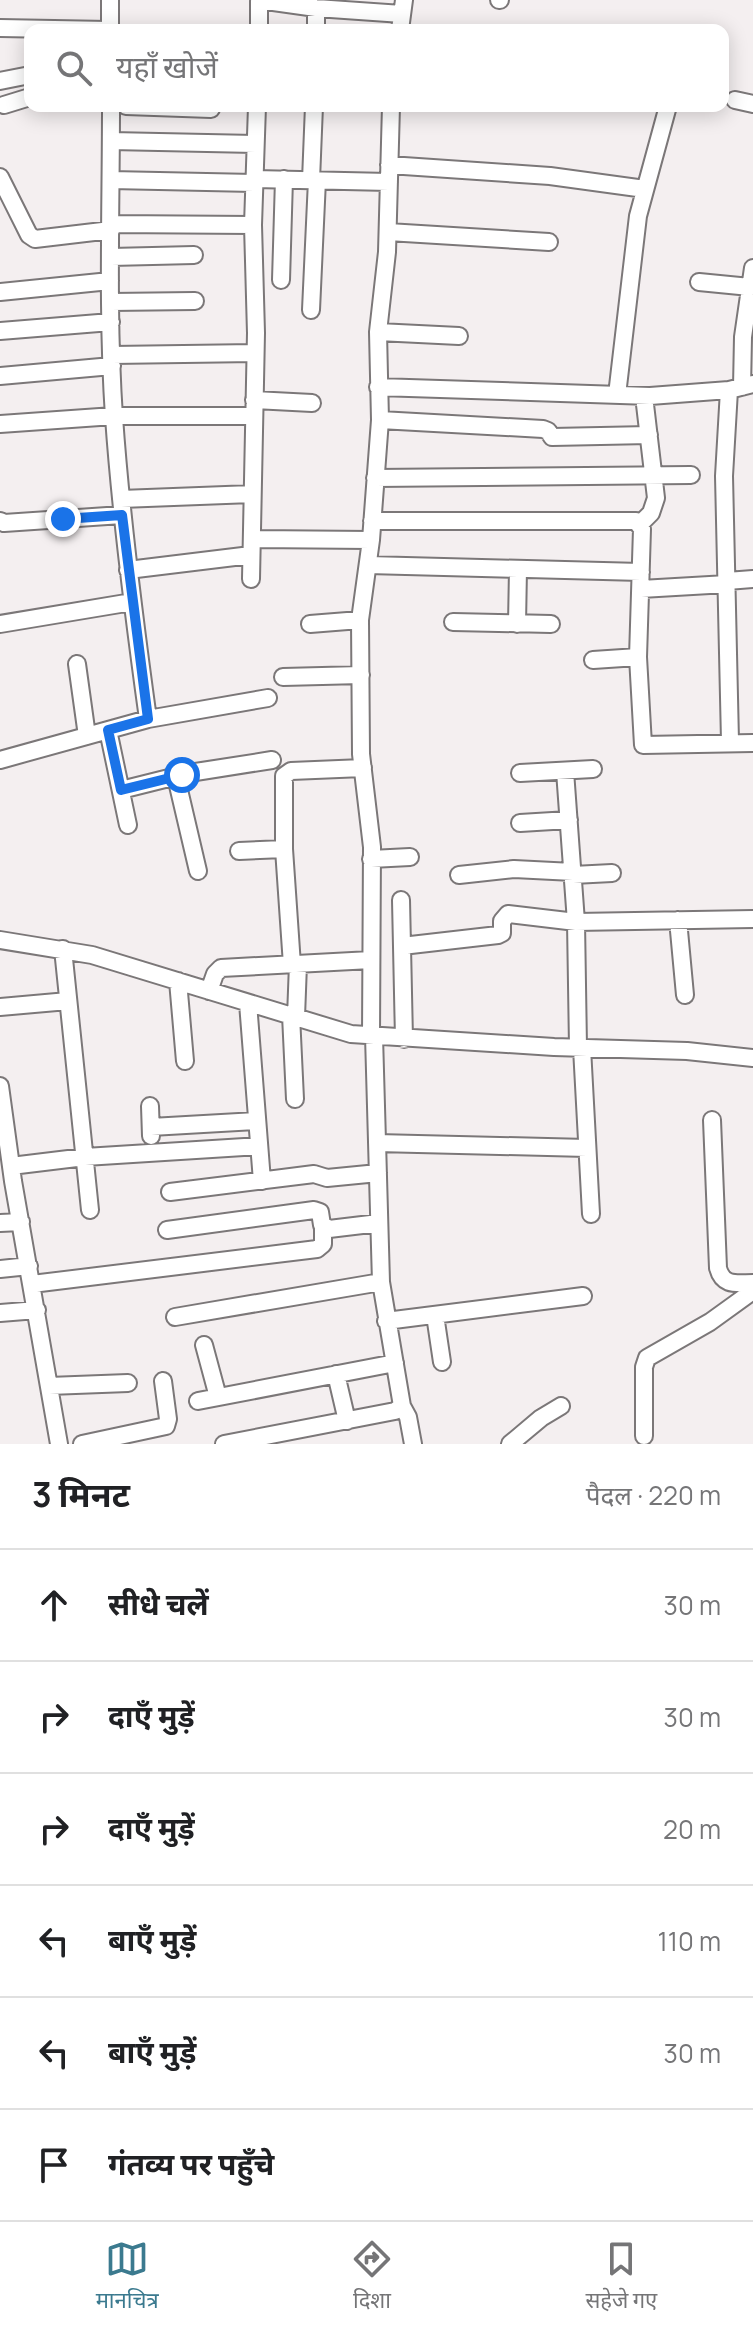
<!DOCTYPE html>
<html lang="hi">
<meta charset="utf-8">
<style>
body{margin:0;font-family:Manrope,"Noto Sans Devanagari",sans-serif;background:#f2f2f2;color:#202124}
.stop{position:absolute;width:24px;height:24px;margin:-18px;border:6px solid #1a73e8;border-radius:50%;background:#fff}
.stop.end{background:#1a73e8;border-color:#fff;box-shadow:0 2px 8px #0008}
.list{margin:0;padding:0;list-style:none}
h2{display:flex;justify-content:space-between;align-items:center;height:104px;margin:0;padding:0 32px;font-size:34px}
h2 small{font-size:26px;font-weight:400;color:#757577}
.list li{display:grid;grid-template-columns:52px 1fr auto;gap:24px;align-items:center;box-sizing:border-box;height:112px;padding:0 32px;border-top:2px solid #e0e0e0}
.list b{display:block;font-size:30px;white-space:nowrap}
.list em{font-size:26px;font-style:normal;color:#757577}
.icon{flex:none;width:44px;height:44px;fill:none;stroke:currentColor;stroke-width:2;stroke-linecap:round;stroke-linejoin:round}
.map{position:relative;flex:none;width:753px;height:1444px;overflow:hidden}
.search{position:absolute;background:#fff;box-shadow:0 4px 20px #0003;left:24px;right:24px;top:24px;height:88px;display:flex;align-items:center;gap:20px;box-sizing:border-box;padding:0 28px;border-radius:16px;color:#757577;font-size:30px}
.sheet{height:776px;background:#fff}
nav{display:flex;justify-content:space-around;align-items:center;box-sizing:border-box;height:112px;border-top:2px solid #e0e0e0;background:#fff;font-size:22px;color:#757577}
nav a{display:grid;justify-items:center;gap:4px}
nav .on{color:#3b7a8f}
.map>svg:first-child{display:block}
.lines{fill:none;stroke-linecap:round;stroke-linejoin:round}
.minor-casing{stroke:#7b7778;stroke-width:20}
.minor{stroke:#fff;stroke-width:16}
.route{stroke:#1a73e8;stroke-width:10}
</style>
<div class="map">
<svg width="753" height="1444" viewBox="0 0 753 1444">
<rect width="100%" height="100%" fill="#f4eff0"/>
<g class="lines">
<defs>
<path id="minor" d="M110 0V30
M259 0 316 8 402 14
M499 0H500
M0 28 108 30
M259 30V0
M316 30V8
M400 30 404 0
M0 81 30 75
M735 100 753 104
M4 105 30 97
M111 106C111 209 107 314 114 417 121 518 134 618 148 719
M126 106 211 109
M111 141 255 144
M389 165 550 176 645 189
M0 177 29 235 35 239 111 230
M255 179 389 182
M111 180 254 183
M311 180 314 106
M111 224 253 225
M388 232 549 242
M111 257 194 255
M281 280 284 179
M699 282 750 287
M0 292 110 281
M111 302 195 301
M311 310 317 180
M0 331 111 322
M378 332 459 336
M112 355 255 353
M0 376 112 366
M378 387 650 396 729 390 753 384
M742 387 743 337 753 268
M729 390 724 476 730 741
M617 395 638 216 668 106
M254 400 312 403
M380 420 543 429 548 431 552 437 649 435
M0 424 114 416H254
M375 478 691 475
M121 499 252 494
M0 521 4 523 122 515
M372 521H636L642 529 638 657 643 745 753 743
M640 524 651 513 656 498 644 396
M252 539 371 540
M368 565 641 572
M128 570 251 555
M251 579 256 333 253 225 257 106
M727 581 753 579
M641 589 727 584
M453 622 551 624
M0 624 132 602
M310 624 360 620
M517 624 518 569
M593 660 638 657
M77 664 87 736
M283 677 361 675
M108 730 128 825
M0 760 148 719 268 698
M565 771 576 922 578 1047
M520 773 593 769
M176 777 198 871
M121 790 189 773 272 760
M520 823 569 820
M239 851 284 849
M371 859 410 857
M459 875 514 869 573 872
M573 875 612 873
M401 900 404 1039
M678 920 685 995
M0 940 92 955 351 1034 554 1047 687 1051 753 1058
M402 946 498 935 502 933V921L508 914 576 922 753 919
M63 949 90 1210
M292 965 284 849V776L291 771 363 768
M178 981 185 1061
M209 991 215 974 221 968 371 960
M248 1003 262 1181
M0 1007 68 1001
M291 1015 295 1099
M296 1017 298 964
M371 1036 372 847 361 754 360 620 371 540 380 420 378 332 387 252 391 106
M582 1048 591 1214
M0 1086 13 1181 59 1444
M150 1106 151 1136
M712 1120 718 1268C723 1287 737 1283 753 1283
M151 1127 257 1121
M377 1143 587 1148
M11 1166 85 1157 259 1146
M170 1192 314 1174 327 1178 378 1173
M0 1223 21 1222
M167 1230 314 1210 320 1212 322 1225 329 1229 379 1223
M0 1269 29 1266
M32 1284 317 1249 323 1244V1226
M0 1313 37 1310
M435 1315 442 1362
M175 1317 381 1282
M386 1321 583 1296
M204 1345 218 1397
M336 1374 347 1421
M49 1386 128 1383
M198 1401 395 1363
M402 1406 408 1417 413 1444
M644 1436V1367L647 1358 710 1322 753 1291
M82 1444 166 1426 168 1419 163 1381
M224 1444 395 1411 402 1406 381 1282 374 1036
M510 1444 541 1418 561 1406"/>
</defs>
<use href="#minor" class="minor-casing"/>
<use href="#minor" class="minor"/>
</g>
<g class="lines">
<path class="route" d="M63 519 122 515 148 719 108 730 121 790 182 775"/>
</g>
</svg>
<div class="stop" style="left:182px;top:775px"></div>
<div class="stop end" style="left:63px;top:519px"></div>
<div class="search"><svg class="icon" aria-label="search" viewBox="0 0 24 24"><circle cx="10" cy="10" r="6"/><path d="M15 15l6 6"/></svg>यहाँ खोजें</div>
</div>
<section class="sheet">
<h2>3 मिनट<small>पैदल · 220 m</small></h2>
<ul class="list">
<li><svg class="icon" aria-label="ahead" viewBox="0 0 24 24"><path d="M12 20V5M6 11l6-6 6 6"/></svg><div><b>सीधे चलें</b></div><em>30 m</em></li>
<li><svg class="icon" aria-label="right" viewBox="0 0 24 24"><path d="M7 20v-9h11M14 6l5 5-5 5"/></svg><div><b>दाएँ मुड़ें</b></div><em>30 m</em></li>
<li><svg class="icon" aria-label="right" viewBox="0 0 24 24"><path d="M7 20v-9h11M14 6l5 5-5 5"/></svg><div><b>दाएँ मुड़ें</b></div><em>20 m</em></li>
<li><svg class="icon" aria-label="left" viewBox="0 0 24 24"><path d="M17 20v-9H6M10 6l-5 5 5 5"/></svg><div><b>बाएँ मुड़ें</b></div><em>110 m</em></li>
<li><svg class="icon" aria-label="left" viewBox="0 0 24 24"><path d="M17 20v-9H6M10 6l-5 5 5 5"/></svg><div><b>बाएँ मुड़ें</b></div><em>30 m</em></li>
<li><svg class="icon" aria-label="arrive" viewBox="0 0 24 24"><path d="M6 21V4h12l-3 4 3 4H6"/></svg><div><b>गंतव्य पर पहुँचे</b></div></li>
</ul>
</section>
<nav>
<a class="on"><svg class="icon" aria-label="map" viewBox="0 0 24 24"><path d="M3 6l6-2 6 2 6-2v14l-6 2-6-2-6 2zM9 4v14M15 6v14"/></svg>मानचित्र</a>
<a><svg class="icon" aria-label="directions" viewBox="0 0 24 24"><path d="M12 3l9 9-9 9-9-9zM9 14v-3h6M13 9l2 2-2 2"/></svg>दिशा</a>
<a><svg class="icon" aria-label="saved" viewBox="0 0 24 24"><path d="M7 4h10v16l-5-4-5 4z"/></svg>सहेजे गए</a>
</nav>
